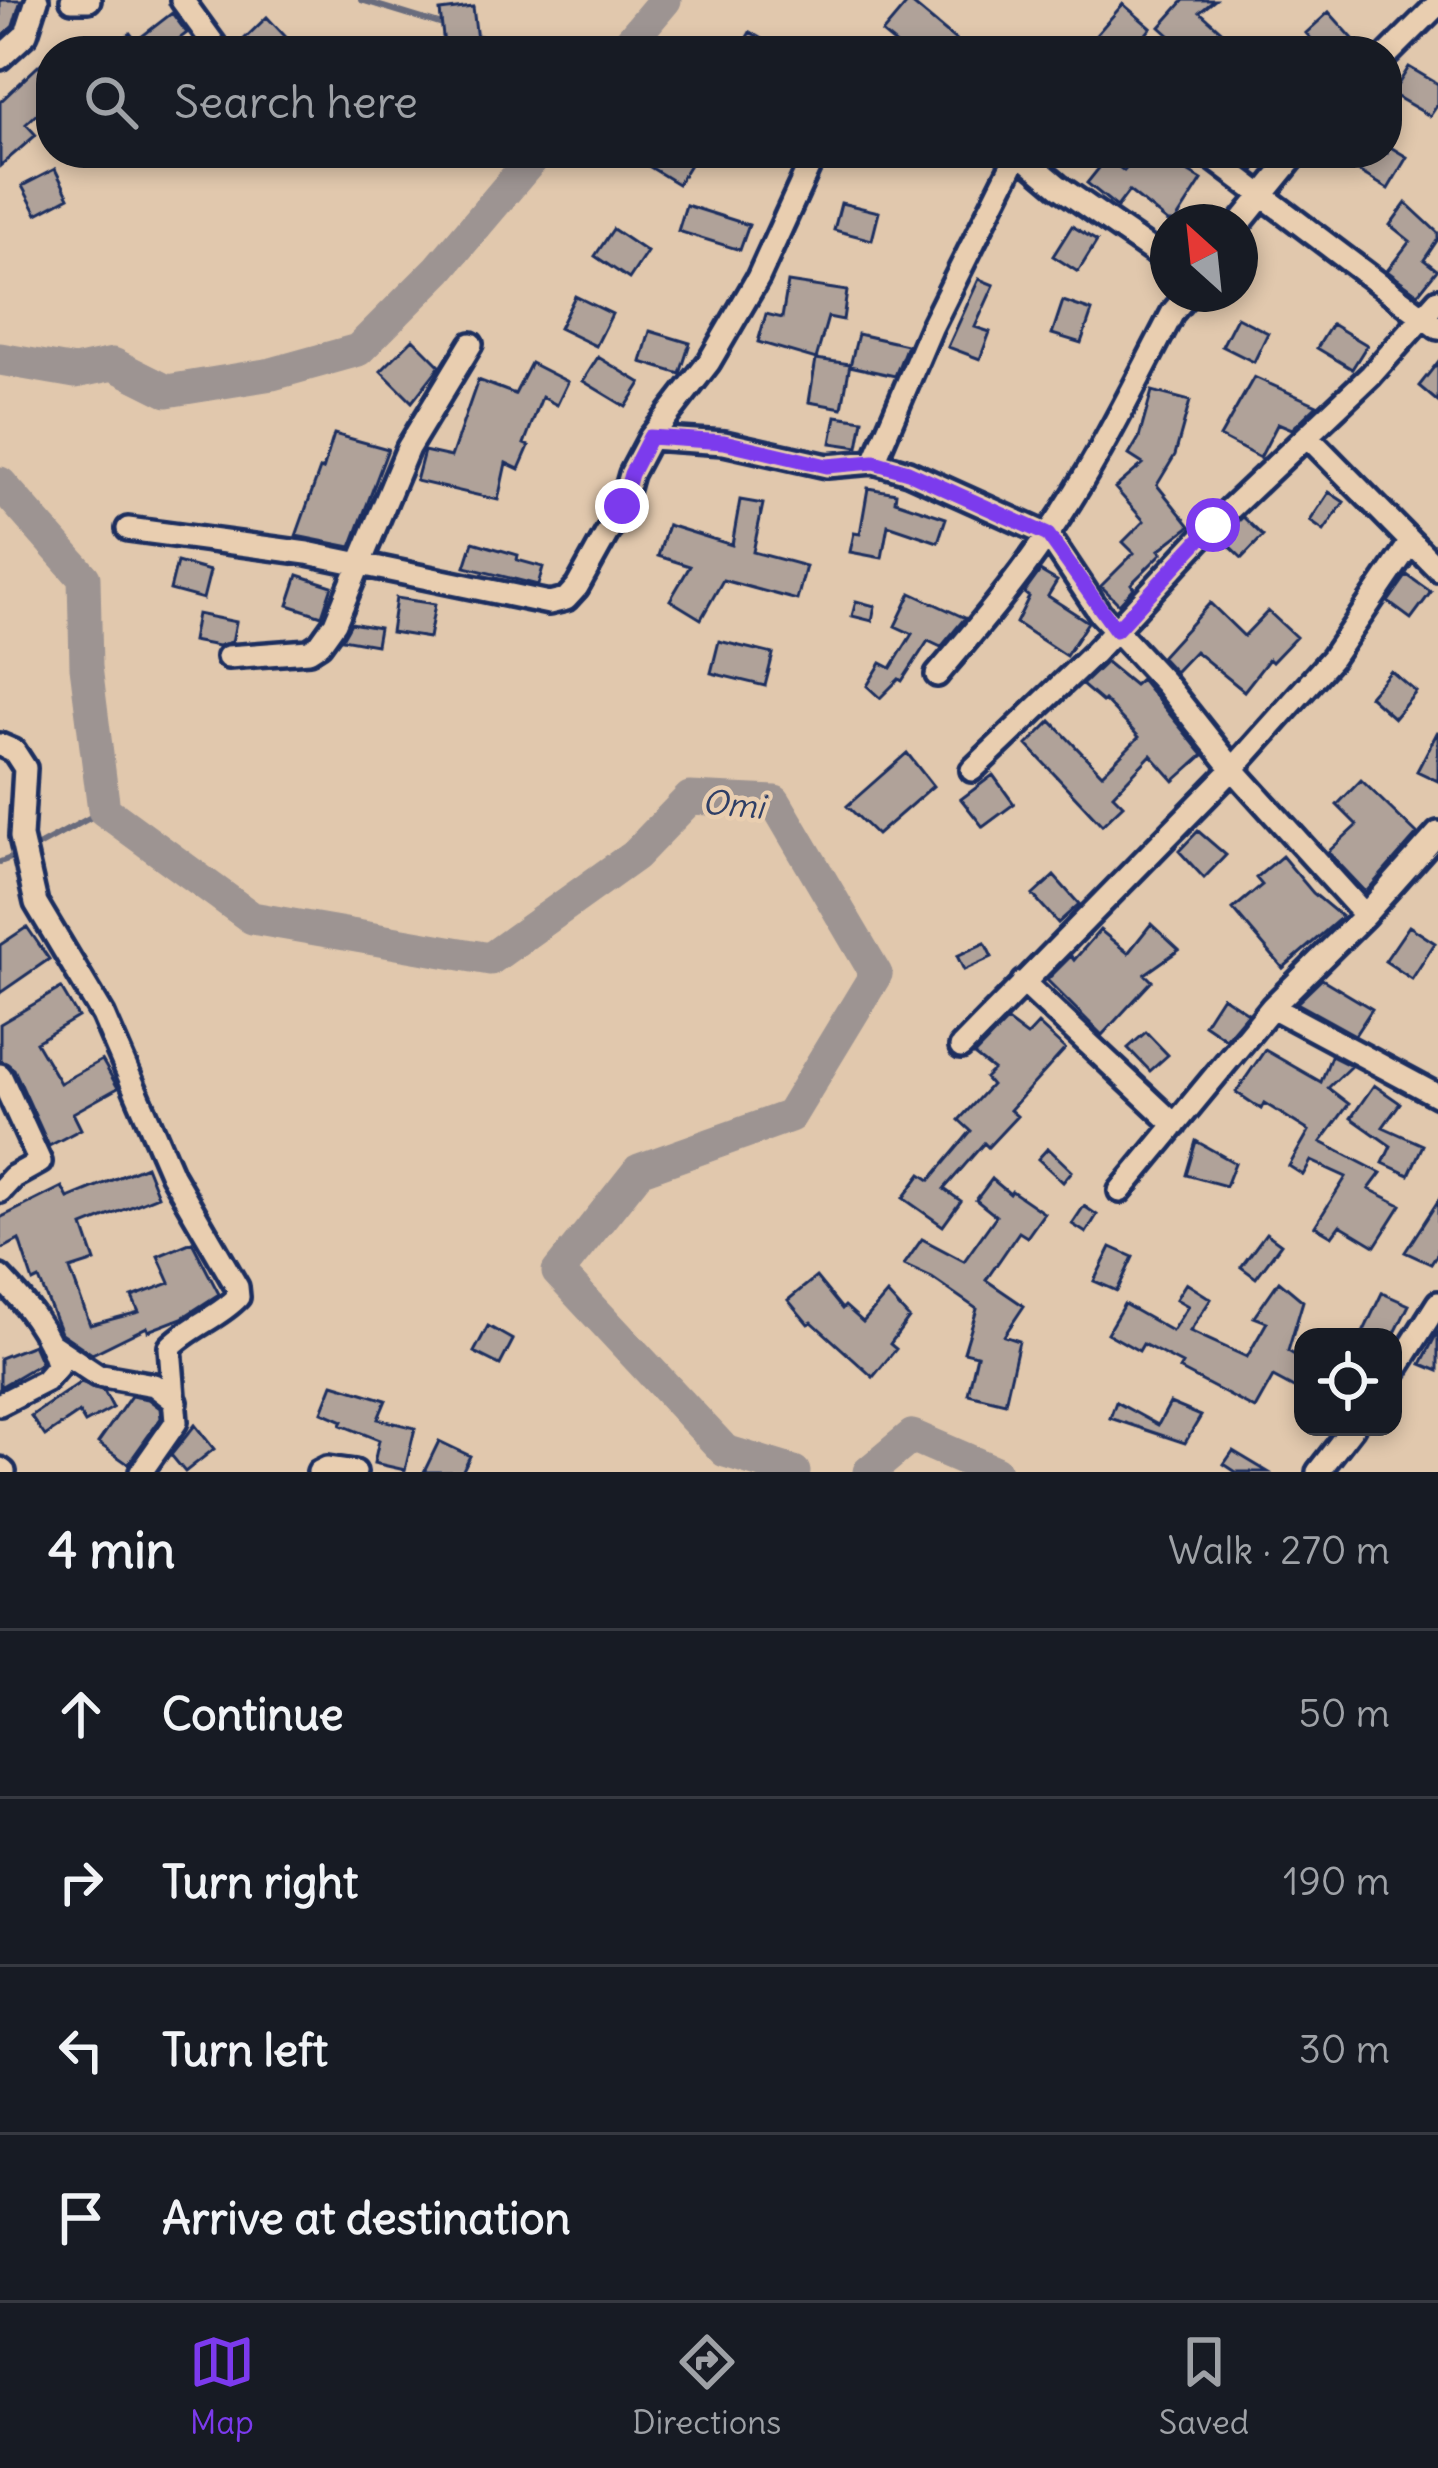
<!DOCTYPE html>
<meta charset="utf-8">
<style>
body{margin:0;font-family:Delius,sans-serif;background:#242831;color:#f1f3f6}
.controls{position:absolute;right:36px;bottom:36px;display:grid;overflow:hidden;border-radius:24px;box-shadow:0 6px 18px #0003}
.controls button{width:108px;height:108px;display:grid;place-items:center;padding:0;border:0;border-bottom:3px solid #363941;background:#171b24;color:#f1f3f6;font:60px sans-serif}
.compass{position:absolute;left:1150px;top:204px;width:108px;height:108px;border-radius:50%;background:#171b24;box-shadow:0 6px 18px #0003;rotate:333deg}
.stop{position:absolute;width:36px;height:36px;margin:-27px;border:9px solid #7c3aed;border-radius:50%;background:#fff}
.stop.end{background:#7c3aed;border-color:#fff;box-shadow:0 3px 12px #0008}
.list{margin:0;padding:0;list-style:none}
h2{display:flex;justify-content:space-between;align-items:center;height:156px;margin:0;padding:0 48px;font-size:51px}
h2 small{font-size:39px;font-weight:400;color:#9ea1a6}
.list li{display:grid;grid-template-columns:78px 1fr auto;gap:36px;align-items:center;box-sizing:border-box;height:168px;padding:0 48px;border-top:3px solid #363941}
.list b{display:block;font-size:45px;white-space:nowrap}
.list em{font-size:39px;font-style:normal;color:#9ea1a6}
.icon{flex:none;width:66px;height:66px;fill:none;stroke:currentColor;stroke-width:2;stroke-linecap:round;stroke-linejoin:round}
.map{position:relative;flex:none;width:1438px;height:1472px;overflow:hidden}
.search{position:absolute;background:#171b24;box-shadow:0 6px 18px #0003;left:36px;right:36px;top:36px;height:132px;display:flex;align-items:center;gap:30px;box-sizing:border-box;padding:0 42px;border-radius:48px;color:#9ea1a6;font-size:45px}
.sheet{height:828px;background:#171b24}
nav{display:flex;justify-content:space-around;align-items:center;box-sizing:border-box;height:168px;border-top:3px solid #363941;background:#171b24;font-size:33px;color:#9ea1a6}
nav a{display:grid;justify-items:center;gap:6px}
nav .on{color:#7c3aed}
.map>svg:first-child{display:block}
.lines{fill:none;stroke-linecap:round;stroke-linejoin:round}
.stream{stroke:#696c7d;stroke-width:6}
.river{stroke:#9d9492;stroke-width:33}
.building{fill:#b0a299;stroke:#1b2f5e;stroke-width:3}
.minor-casing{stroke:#1b2f5e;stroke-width:30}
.minor{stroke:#e9ceb0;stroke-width:21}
.route{stroke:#7c3aed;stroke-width:15}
.labels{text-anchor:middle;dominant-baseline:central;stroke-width:9;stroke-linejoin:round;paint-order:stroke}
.water-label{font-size:33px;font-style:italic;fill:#2e3e66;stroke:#e9ceb0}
</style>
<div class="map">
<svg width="1438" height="1472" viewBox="0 0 1438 1472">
<rect width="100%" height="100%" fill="#e1c8ad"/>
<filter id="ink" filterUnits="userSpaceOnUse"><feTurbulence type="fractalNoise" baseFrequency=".00833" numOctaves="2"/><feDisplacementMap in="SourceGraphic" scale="24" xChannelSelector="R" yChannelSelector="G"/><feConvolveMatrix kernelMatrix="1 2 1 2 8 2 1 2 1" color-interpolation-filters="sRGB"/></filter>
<g filter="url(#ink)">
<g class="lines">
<path class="stream" d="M361 0 449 27
M473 35 525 51
M31 850 104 810
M0 862 19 855"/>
<path class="river" d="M622 51 665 0
M0 359 75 372 113 364 167 391 272 374 358 350 439 269 537 153
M0 483 84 578 86 667 104 810 252 918 490 959 635 855 690 798 775 802 876 974 790 1116 639 1170 558 1272 725 1451 794 1472
M869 1472 912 1436 995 1472"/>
</g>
<path class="building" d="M0 0H21L13 26 0 38Z
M1184 0H1215L1200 12 1244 51H1187L1160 27Z
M909 1 969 51H904L882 33Z
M1123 4 1151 28 1132 51H1115L1096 35Z
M473 7 477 40 444 45 440 11Z
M1329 12 1364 51H1322L1306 33Z
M172 13 187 33 163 51H107L130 33 136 41Z
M267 17 299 51H234V49Z
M750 32 782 51H739Z
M51 54V101L26 124 36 135 0 166V102Z
M1409 67 1438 84V104L1430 116 1392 94Z
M1387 145 1407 157 1388 189 1347 164 1353 153H1387Z
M627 153H697L678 184Z
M1140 153H1158L1202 180 1175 222H1168L1129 191 1117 207 1087 183 1107 158 1124 171Z
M1231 153H1266L1254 171Z
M55 169 69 197 37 214 22 186Z
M841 203 879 212 872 240 834 230Z
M1406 203 1438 233V239L1424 260 1437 270 1418 294 1387 271 1410 241 1390 225Z
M686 205 749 225 740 250 678 231Z
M1072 226 1097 241 1078 272 1053 256Z
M613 229 647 252 629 279 595 256Z
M979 279 994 285 975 327 990 332 980 359 948 347Z
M788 282 847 291 843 320 828 317 816 359 758 342 766 314 782 318Z
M575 296 612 314 596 346 559 328Z
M1063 301 1092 311 1081 343 1052 334Z
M1237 317 1268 333 1254 362 1222 346Z
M1332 324 1367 345 1352 369 1317 348Z
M650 331 690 343 680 374 641 362Z
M858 334 907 345 895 376 850 366Z
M413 339 440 366 412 402 381 371Z
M598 357 641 383 626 407 583 381Z
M816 359 850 364 842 408 809 402Z
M1438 362V402L1419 386Z
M531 363 568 382 557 405 542 397 524 444 529 446 519 469 506 463 498 500 416 481 424 451 451 457 478 380 515 394Z
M1254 377 1317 405 1292 429 1278 423 1260 458 1220 437Z
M1152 391 1190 401 1175 455 1157 485 1190 526 1159 550 1162 553 1131 584 1134 588 1119 604 1101 586 1134 553 1123 542 1144 521 1115 488 1143 464 1129 455 1139 438Z
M836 416 863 420 858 447 831 443Z
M334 434 388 449 351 547 296 536 320 469 323 470Z
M868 488 896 493 895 501 946 518 938 542 888 525 882 558 850 552 854 533 860 534Z
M1329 492 1344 502 1324 531 1310 521Z
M740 500 763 504 753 552 806 566 797 600 723 580 701 619 670 600 690 566 658 556 668 525 732 545Z
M1243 517 1263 536 1242 558 1221 538Z
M473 542 518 555 517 560 543 567 538 585 465 567Z
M177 562 210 571 203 599 170 590Z
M1040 571 1057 581 1048 596 1088 622 1066 656 1016 623 1029 597 1024 593Z
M298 575 332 586 322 616 288 605Z
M1407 575 1431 592 1411 619 1388 602Z
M911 593 965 618 941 647 928 641 902 681 899 679 880 698 867 686 881 663 891 668 912 634 895 626Z
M396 598 435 604 429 638 391 632Z
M856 601 875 606 872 621 852 616Z
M1210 603 1244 636 1268 611 1296 637 1272 662 1269 659 1244 691 1195 651 1175 672 1161 657Z
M197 614 236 622 232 642 218 646 192 641Z
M351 623 379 628 376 645 342 639Z
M719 641 773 654 765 686 711 673Z
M1106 662 1134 685 1141 679 1203 755 1174 781 1151 755 1113 795 1123 805 1102 825 1027 745 1051 721 1102 774 1139 737 1104 700 1102 702 1082 685Z
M1391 671 1416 692 1394 718 1369 696Z
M1438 731V781L1417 771Z
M907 753 933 786 877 835 847 806Z
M993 775 1014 804 983 827 961 799Z
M1361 780 1417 834 1366 892 1328 852 1357 825 1337 805Z
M1198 831 1226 855 1204 878 1179 851Z
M1282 856 1313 893 1342 917 1283 968 1233 909 1262 885 1256 878Z
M1054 876 1079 904 1058 923 1033 895Z
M1151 924 1179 950 1145 974 1152 981 1102 1035 1047 980 1071 956 1074 960 1100 930 1128 953Z
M1409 926 1435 943 1412 979 1385 961Z
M27 927 49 959 0 993V945Z
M985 943 992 957 964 970 957 956Z
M1322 979 1372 1009 1355 1035 1297 1003Z
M61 988 78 1017 36 1042 60 1083 102 1060 118 1088 73 1113 81 1129 49 1146 14 1069 0 1060V1024Z
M1222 996 1248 1013 1226 1039 1204 1024Z
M1007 1021 1027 1036 1038 1024 1065 1049 1010 1110 1017 1116 988 1147 984 1143 944 1189 961 1201 943 1226 903 1198 921 1174 930 1180 971 1131 959 1120 991 1085 985 1078 993 1070 974 1055Z
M1146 1032 1168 1055 1150 1071 1128 1048Z
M1265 1050 1321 1082 1331 1056 1351 1066 1328 1088 1349 1104 1321 1142 1381 1173 1369 1189 1401 1205 1375 1246 1340 1225 1332 1236 1315 1226 1346 1177 1311 1161 1303 1175 1289 1166 1309 1131 1264 1103 1261 1109 1236 1092Z
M1374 1085 1400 1103 1383 1127 1423 1145 1409 1175 1383 1163 1391 1146 1351 1118Z
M1196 1141 1235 1163 1226 1186 1186 1175Z
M1048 1148 1072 1171 1063 1182 1038 1159Z
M146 1166 158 1196 83 1226 95 1261 70 1269 90 1325 139 1312 132 1297 170 1283 158 1256 192 1242 219 1294 182 1318 148 1331 147 1327 92 1354 61 1333 39 1279 33 1282 19 1240 0 1250V1218L62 1187 68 1198Z
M992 1179 1010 1194 1012 1191 1044 1213 1027 1237 1019 1232 986 1280 1024 1306 1004 1336 1019 1341 1005 1403 968 1394 977 1355 964 1352 977 1309 932 1278 904 1265 922 1239 964 1261 996 1216 976 1200Z
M1438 1201V1253L1431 1264 1405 1252Z
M1084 1206 1097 1215 1086 1233 1072 1224Z
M1266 1233 1281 1244 1256 1278 1241 1267Z
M1111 1247 1133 1257 1117 1291 1094 1281Z
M816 1277 842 1309 845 1306 863 1322 887 1294 909 1318 890 1344 896 1349 873 1377 812 1322 808 1324 788 1300Z
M1279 1281 1303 1301 1288 1351 1303 1360V1393L1273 1377 1255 1409 1179 1369 1182 1364 1143 1344 1139 1351 1107 1333 1124 1304 1172 1331 1188 1306 1176 1299 1186 1283 1211 1299 1190 1331 1247 1357 1267 1322 1254 1317Z
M1382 1293 1409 1305 1393 1337H1361Z
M488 1326 513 1340 500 1365 474 1352Z
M1438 1331V1371L1421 1364Z
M33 1345 41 1363 0 1387V1358Z
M81 1382 104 1391 113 1408 85 1423 79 1413 45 1436 31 1416Z
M333 1384 386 1400 378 1419 415 1428 405 1470 374 1463 379 1440 341 1425 343 1421 322 1412Z
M131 1396 148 1399 160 1408 161 1418 128 1464 98 1443Z
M1116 1402 1158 1425 1170 1403 1201 1416 1185 1443 1110 1418Z
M195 1425 214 1449 185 1472 171 1455Z
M439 1441 470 1456 462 1472H424Z
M1233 1451 1268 1472H1236L1224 1464Z"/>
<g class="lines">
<defs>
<path id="minor" d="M72 0H89
M182 0 219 51
M1387 55 1438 4
M0 58 26 34 37 0
M1019 153 1058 186 1168 262
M1206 153 1438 328
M1240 223 1297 153
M1308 437 1438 569
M650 438 709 362 758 278 815 153
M874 462 932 326 1018 153
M128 529 307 553 549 603 566 599 577 587 622 506 631 474 650 438 724 443 827 466 874 462 908 472 1048 535 1100 613 1164 682 1233 769 1332 658 1411 542
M228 657 309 651 320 644 335 623 408 448 471 344
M937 675C975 630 1013 586 1046 537 1095 467 1133 388 1173 312L1188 294
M0 745 14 751 25 768 21 837 36 903 103 1015 172 1175 237 1287 238 1297C218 1318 190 1326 170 1347L176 1422 141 1472
M972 770 1093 654 1213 525 1371 375 1438 300
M1023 982 1175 1125
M1272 1007 1438 1096
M961 1047 1233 769 1365 915
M0 1075 40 1162 13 1177 0 1191
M1120 1191 1272 1007 1365 915 1438 833
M0 1277C26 1304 47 1329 58 1366L45 1381 0 1404
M52 1345 97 1375 154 1385 176 1402
M1393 1374 1438 1303
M0 1469 4 1472
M319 1472 327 1468 355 1472
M1318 1472 1353 1427"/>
</defs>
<use href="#minor" class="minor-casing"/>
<use href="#minor" class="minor"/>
</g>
</g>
<g class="lines" filter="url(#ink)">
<path class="route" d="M622 506 631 474 650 437 724 442 827 466 874 462 908 472 1048 535 1116 630 1213 525"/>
</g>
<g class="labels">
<g class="water-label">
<text transform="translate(733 804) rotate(5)">Omi</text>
</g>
</g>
</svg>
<div class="controls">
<button><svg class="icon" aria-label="locate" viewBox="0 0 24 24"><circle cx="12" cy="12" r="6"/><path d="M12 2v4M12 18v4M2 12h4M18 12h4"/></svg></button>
</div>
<svg class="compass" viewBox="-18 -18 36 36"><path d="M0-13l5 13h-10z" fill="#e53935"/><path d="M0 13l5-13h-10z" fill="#9ea1a6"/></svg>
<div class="stop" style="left:1213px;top:525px"></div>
<div class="stop end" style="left:622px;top:506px"></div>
<div class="search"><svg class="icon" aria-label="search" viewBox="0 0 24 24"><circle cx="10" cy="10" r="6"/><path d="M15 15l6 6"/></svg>Search here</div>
</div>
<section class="sheet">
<h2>4 min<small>Walk · 270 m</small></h2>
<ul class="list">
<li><svg class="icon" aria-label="ahead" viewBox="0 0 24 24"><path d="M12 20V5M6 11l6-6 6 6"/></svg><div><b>Continue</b></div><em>50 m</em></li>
<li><svg class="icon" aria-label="right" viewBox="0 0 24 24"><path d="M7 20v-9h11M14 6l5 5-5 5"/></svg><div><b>Turn right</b></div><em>190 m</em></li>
<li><svg class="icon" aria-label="left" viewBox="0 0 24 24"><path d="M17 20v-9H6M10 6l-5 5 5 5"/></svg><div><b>Turn left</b></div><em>30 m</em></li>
<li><svg class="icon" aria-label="arrive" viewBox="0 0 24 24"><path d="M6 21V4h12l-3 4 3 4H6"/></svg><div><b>Arrive at destination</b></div></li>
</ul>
</section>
<nav>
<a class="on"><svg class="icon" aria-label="map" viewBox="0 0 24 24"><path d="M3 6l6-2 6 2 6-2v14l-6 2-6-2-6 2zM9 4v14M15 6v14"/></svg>Map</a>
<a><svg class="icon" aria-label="directions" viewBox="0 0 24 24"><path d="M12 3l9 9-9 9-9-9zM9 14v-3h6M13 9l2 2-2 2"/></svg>Directions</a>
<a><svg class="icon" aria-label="saved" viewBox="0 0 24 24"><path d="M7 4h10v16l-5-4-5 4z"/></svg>Saved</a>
</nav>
